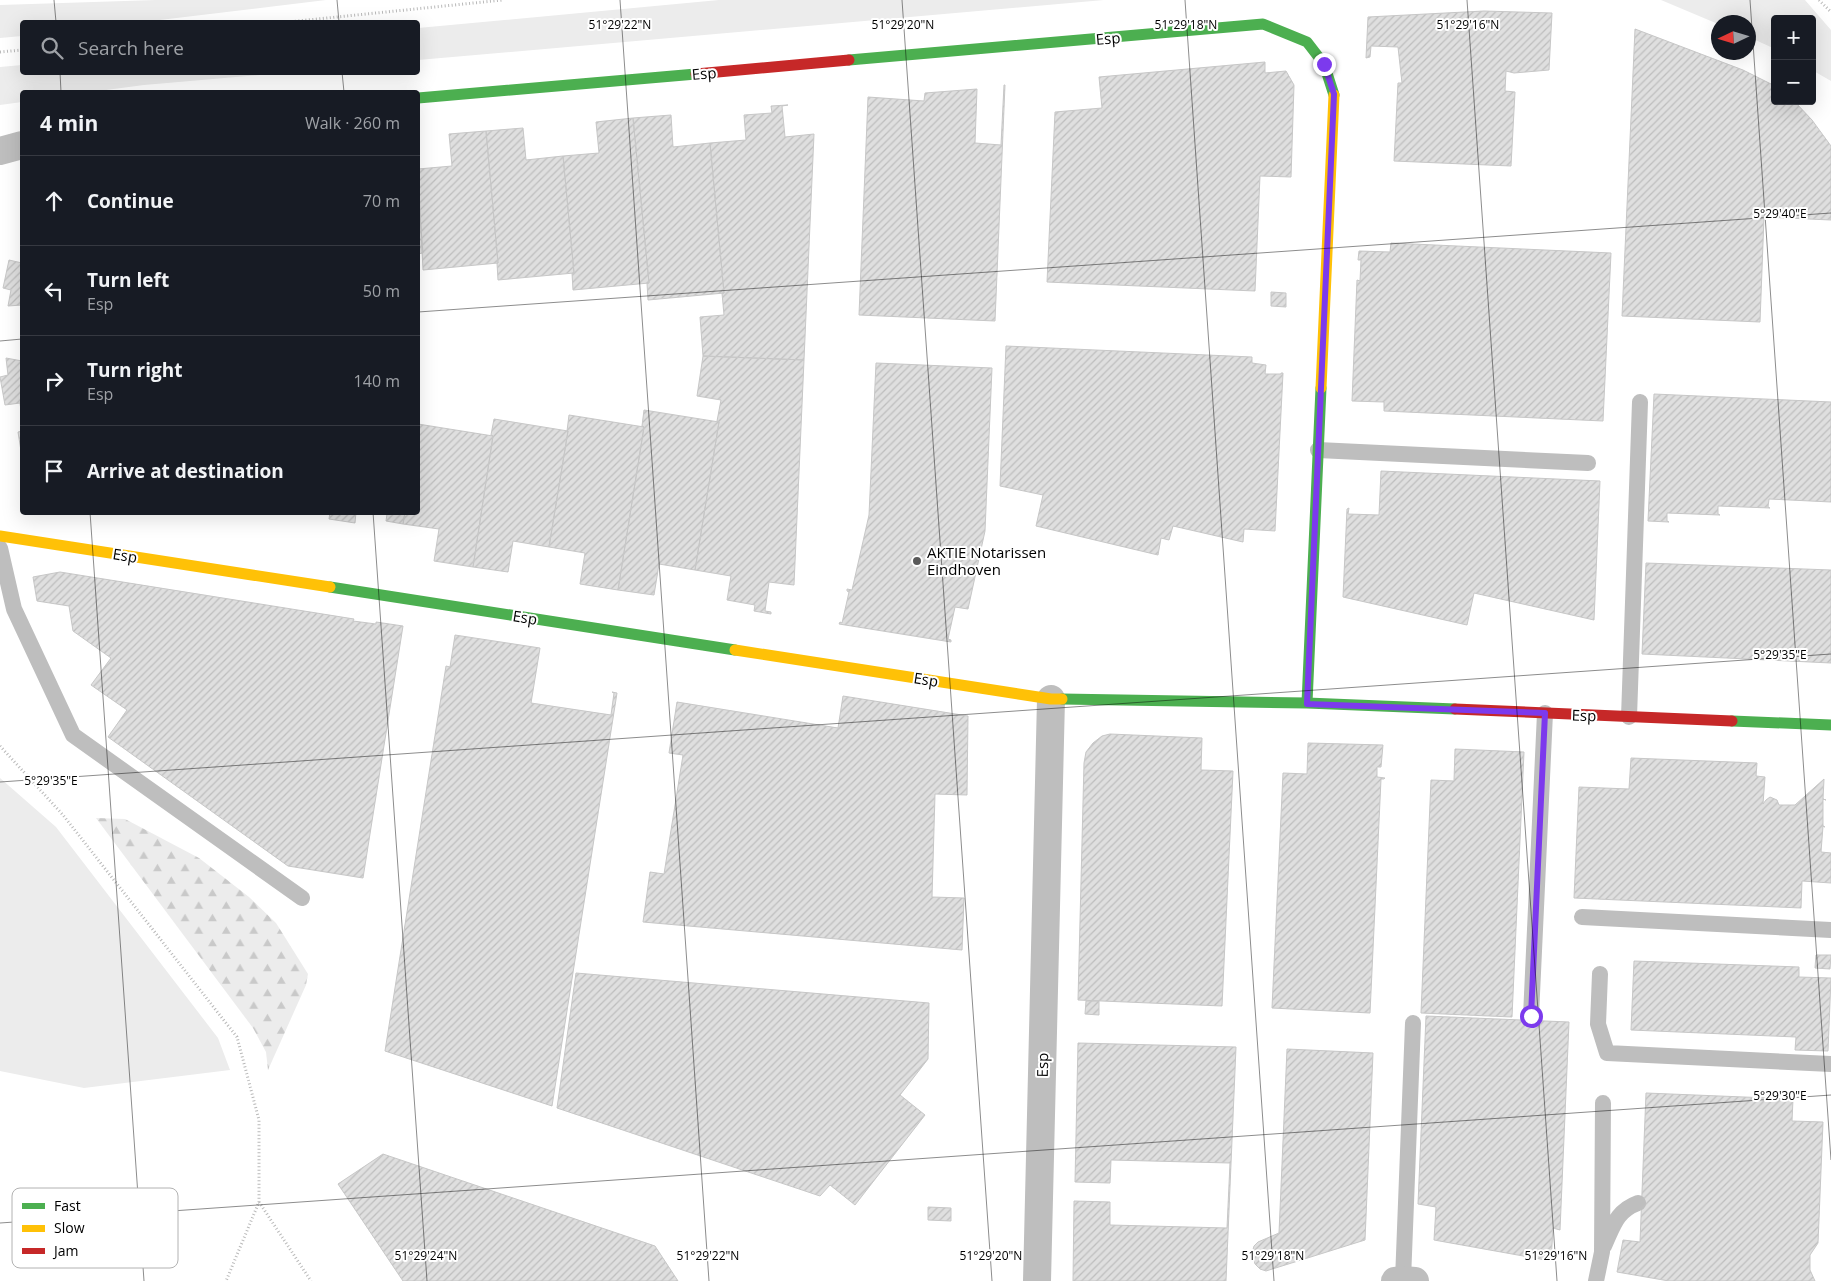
<!DOCTYPE html>
<meta charset="utf-8">
<style>
body{margin:0;font-family:"Open Sans",sans-serif;background:#242831;color:#f1f3f6}
.controls{position:absolute;right:15px;top:15px;display:grid;overflow:hidden;border-radius:5px;box-shadow:0 5px 20px #0002}
.controls button{width:45px;height:45px;display:grid;place-items:center;padding:0;border:0;border-bottom:1px solid #363941;background:#171b24;color:#f1f3f6;font:25px sans-serif}
.compass{position:absolute;left:1711px;top:15px;width:45px;height:45px;border-radius:50%;background:#171b24;box-shadow:0 5px 20px #0002;rotate:266deg}
.stop{position:absolute;width:15px;height:15px;margin:-11px;border:4px solid #7c3aed;border-radius:50%;background:#fff}
.stop.end{background:#7c3aed;border-color:#fff;box-shadow:0 1px 5px #0008}
.list{margin:0;padding:0;list-style:none}
h2{display:flex;justify-content:space-between;align-items:center;height:65px;margin:0;padding:0 20px;font-size:21px}
h2 small{font-size:16px;font-weight:400;color:#9ea1a6}
.list li{display:grid;grid-template-columns:32px 1fr auto;gap:15px;align-items:center;box-sizing:border-box;height:90px;padding:0 20px;border-top:1px solid #363941}
.list b{display:block;font-size:19px;white-space:nowrap}
.list p{margin:0;font-size:16px;white-space:nowrap;color:#9ea1a6}
.list em{font-size:16px;font-style:normal;color:#9ea1a6}
.icon{flex:none;width:28px;height:28px;fill:none;stroke:currentColor;stroke-width:2;stroke-linecap:round;stroke-linejoin:round}
.map{position:relative;flex:none;width:1831px;height:1281px;overflow:hidden}
.search{position:absolute;background:#171b24;box-shadow:0 5px 20px #0002;left:20px;top:20px;width:400px;height:55px;display:flex;align-items:center;gap:12px;box-sizing:border-box;padding:0 18px;border-radius:5px;color:#9ea1a6;font-size:19px}
.panel{position:absolute;background:#171b24;box-shadow:0 5px 20px #0002;left:20px;top:90px;width:400px;height:425px;border-radius:5px}
.map>svg:first-child{display:block}
.grass{fill:#ececec}
.forest{fill:url(#forest-firs)}
.building{fill:url(#building-hatch);stroke:#c7c7c7}
.lines{fill:none;stroke-linecap:round;stroke-linejoin:round}
.path{stroke:#b9b9b9;stroke-width:3;stroke-dasharray:1 2.5;stroke-linecap:butt}
.lane{stroke:#bebebe;stroke-width:16}
.street{stroke:#bebebe;stroke-width:28}
.fast{stroke:#4caf50;stroke-width:11}
.slow{stroke:#ffc107;stroke-width:11}
.jam{stroke:#c62828;stroke-width:11}
.route{stroke:#7c3aed;stroke-width:6}
.ticks{fill:none;stroke:#000;stroke-width:1;stroke-opacity:0.45}
.poi-dot{fill:#595959;stroke:#fff;stroke-width:2}
.labels{text-anchor:middle;dominant-baseline:central;stroke-width:4;stroke-linejoin:round;paint-order:stroke}
.street-label{font-size:15px;fill:#000;stroke:#fff}
.poi-label{font-size:15px;fill:#000;stroke:#fff;text-anchor:start}
.key{fill:#fff;stroke:#b2b2b2;stroke-width:1}
.key-label{font-size:14px;fill:#000}
.ticks-label{font-size:12px;text-anchor:middle;fill:#000;stroke:#fff;stroke-width:4;stroke-linejoin:round;paint-order:stroke}
</style>
<div class="map">
<svg width="1831" height="1281" viewBox="0 0 1831 1281">
<defs>
<pattern id="forest-firs" width="22" height="20" patternUnits="userSpaceOnUse" patternTransform="scale(1.25)"><rect width="22" height="20" fill="#ececec"/><path d="M5 1l3.5 6h-7zM16 11l3.5 6h-7z" fill="#c9c9c9"/></pattern>
<pattern id="building-hatch" width="6" height="6" patternUnits="userSpaceOnUse" patternTransform="scale(1.25)"><rect width="6" height="6" fill="#dfdfdf"/><path d="M-1 1l2-2M0 6l6-6M5 7l2-2" fill="none" stroke="#bebebe"/></pattern>
</defs>
<rect width="100%" height="100%" fill="#fff"/>
<path class="grass" d="M156 0H326L143 22H22V36L0 38V5Z
M719 0H1104L418 60V28Z
M1661 0H1805L1831 30V81L1812 70V19H1775V49L1749 37 1748 22H1718V24Z
M22 65V72L282 73 144 85 91 92H22V102L0 105V67Z
M0 778 56 827 218 1038 230 1070 84 1088 0 1071Z"/>
<path class="forest" d="M96 818 125 819 199 858 249 897 276 923 308 974 306 985 268 1070 266 1052 253 1028Z"/>
<path class="building" d="M1484 11 1552 13 1549 70 1514 73 1506 71 1505 91 1515 92 1511 166 1394 161 1398 83H1402L1398 47 1371 46 1370 57 1366 58 1368 17Z
M1635 29 1743 70 1775 86V101L1795 102 1812 120 1831 146V220L1764 217 1760 322 1622 316Z
M1265 62V73L1286 71 1294 85 1291 177 1260 176 1255 291 1047 282 1055 112 1102 108 1099 77Z
M1004 85H1005L995 321 859 315 868 97 924 101 925 93 977 89 975 143 1001 145Z
M788 105 782 106 785 137 814 134 804 360 703 356 700 317 724 315 722 293H724L710 143 746 140 744 115 772 113 771 106Z
M671 115 673 147 710 143 724 293 648 300 647 283H649L633 118Z
M633 118 649 283 573 290 572 273H574L563 156 599 153 596 122Z
M523 128 526 160 563 156 574 273 498 280 497 263H498L486 131Z
M486 131 498 263 423 270 418 169 452 166 449 134Z
M418 190 423 253 418 254Z
M1391 243 1611 253 1603 421 1384 411V402L1352 401 1357 280 1360 281 1361 260H1358L1359 251 1390 252Z
M9 260 22 263V305L8 306 11 290 3 288Z
M1271 292 1286 293V307L1271 306Z
M1006 346 1252 357V363L1266 365 1265 374H1281V373H1283L1275 531 1244 529 1243 542 1173 526 1169 540 1161 538 1158 555 1036 526 1043 495 1000 486Z
M703 356 804 360 794 585 769 582 765 611 771 612V614L754 611 755 605 727 600 731 576 695 570 719 422 717 421 721 400 697 396Z
M6 358 22 361V418L20 403 5 405 0 377 8 375Z
M876 363 992 368 985 531 968 609 955 607 948 639 951 640V642L839 624 840 622 842 623 849 592 847 591V589L852 590 869 515Z
M1654 394 1831 402V502L1769 499 1768 507 1770 508 1718 506V514L1720 515 1667 513V521L1669 522 1648 521Z
M644 410 719 422 695 570 659 564 654 595 618 590 644 427 642 426Z
M569 415 644 427 618 590 580 584 585 553 549 547 568 431H567Z
M494 419 568 431 549 547 513 541 508 572 473 567 493 436 491 435Z
M418 424 493 436 473 567 434 561 439 529 403 524 405 512H418Z
M22 431V457L18 432Z
M1381 471 1600 481 1594 620 1474 593 1467 625 1343 597 1347 509 1349 508 1348 514 1379 515Z
M330 512H356L355 523 329 519Z
M378 512H405L403 524 386 521 387 514Z
M1646 563 1831 570V663L1642 654Z
M60 572 354 619 353 621 376 624V622L403 626 363 878 288 866 108 737 127 710 91 685 111 658 73 631 69 606 37 601 33 577Z
M455 635 540 648 531 703 611 715 614 693 612 692 617 693 552 1106 385 1051 446 666 450 667Z
M843 696 968 716 967 795 935 794 932 897 964 898 962 950 643 922 650 872 664 874 683 755 669 753 677 702 838 728Z
M1110 734 1202 738 1201 770 1233 771 1222 1006 1078 1000 1084 763 1086 752 1093 743 1102 736Z
M1308 743 1383 745 1381 767H1377V777L1385 778 1384 779H1381L1370 1013 1272 1008 1283 773 1307 774Z
M1455 749 1524 752 1512 1017 1421 1013 1431 780 1454 781Z
M1631 758 1757 763 1756 776 1765 777 1763 804 1766 800 1770 797 1777 800 1779 805H1795L1824 779 1823 799 1826 800 1823 799V826L1825 827 1823 826 1821 852 1831 853V883L1802 881 1801 908 1574 898 1579 787 1629 789Z
M1816 955H1831L1830 969 1815 968Z
M1634 961 1799 967V977L1831 978 1828 1051 1795 1050 1796 1037 1631 1030Z
M576 973 929 1003 928 1059 900 1095 925 1115 855 1205 830 1185 820 1196 557 1108Z
M1086 1001H1099V1015L1085 1014Z
M1426 1016 1569 1022 1560 1230 1553 1228 1551 1261 1434 1240 1436 1207 1418 1204Z
M1078 1043 1236 1047 1226 1281H1073L1074 1201 1110 1202V1225L1227 1228 1230 1163 1111 1160 1110 1183 1075 1182Z
M1287 1049 1373 1053 1365 1240 1266 1271 1260 1269 1255 1264 1252 1253 1254 1246 1258 1242 1279 1233Z
M1646 1093 1793 1099 1792 1121 1823 1122 1818 1243 1810 1255V1270L1815 1281H1669L1617 1272 1623 1240 1640 1242Z
M383 1154 655 1246 678 1281H403L338 1184Z
M928 1207 951 1208V1221L928 1220Z"/>
<g class="lines">
<path class="path" d="M1819 0 1831 12
M288 22 503 0
M0 52 22 50
M0 746 63 815 237 1037 259 1120V1202L226 1281
M259 1202 311 1281"/>
<path class="lane" d="M1318 450 1588 463
M0 548 14 609 73 735 302 898
M1629 717 1640 402
M1582 917 1831 930
M1600 974 1598 1024 1607 1053 1831 1064
M1531 1016 1545 713
M1604 1246C1613 1227 1616 1211 1638 1203
M1403 1280 1413 1023
M1596 1281 1602 1252 1603 1103"/>
<path class="street" d="M0 151 22 145
M1037 1281 1051 699
M1395 1281 1403 1280 1415 1281"/>
<path class="fast" d="M849 60 1263 24 1307 42 1324 64 1334 95
M418 98 696 74
M330 587 735 650
M1062 699 1307 703 1455 709
M1307 703 1321 388
M1732 721 1831 725"/>
<path class="slow" d="M1321 388 1334 95
M0 536 330 587
M735 650 1051 699H1062"/>
<path class="jam" d="M696 74 849 60
M1455 709 1732 721"/>
</g>
<g class="lines">
<path class="route" d="M1324 64 1334 94 1307 704 1545 713 1531 1016"/>
</g>
<path class="ticks" d="M54 0 56 22M337 0 339 22M620 0 709 1281M902 0 992 1281M1185 0 1274 1281M1467 0 1557 1281M1750 0 1831 1160M60 72 61 92M342 72 344 92M418 312 1831 213M0 341 22 339M90 512 144 1281M373 512 427 1281M0 782 1831 654M0 1223 1831 1095"/>
<circle class="poi-dot" cx="917" cy="561" r="5"/>
<g class="labels">
<g class="street-label">
<text transform="translate(1108 38) rotate(-5)">Esp</text>
<text transform="translate(704 73) rotate(-5)">Esp</text>
<text transform="translate(125 555) rotate(9)">Esp</text>
<text transform="translate(525 617) rotate(9)">Esp</text>
<text transform="translate(926 679) rotate(9)">Esp</text>
<text transform="translate(1584 715) rotate(2)">Esp</text>
<text transform="translate(1042 1065) rotate(-89)">Esp</text>
</g>
<g class="poi-label">
<text x="927" y="552">AKTIE Notarissen<tspan x="927" dy="17">Eindhoven</tspan></text>
</g>
</g>
<rect x="12" y="1188" width="166" height="80" rx="8" class="key"/>
<rect x="22" y="1203" width="23" height="6" fill="#4caf50"/>
<rect x="22" y="1225" width="23" height="7" fill="#ffc107"/>
<rect x="22" y="1248" width="23" height="6" fill="#c62828"/>
<g class="key-label">
<text x="54" y="1211">Fast</text>
<text x="54" y="1233">Slow</text>
<text x="54" y="1256">Jam</text>
</g>
<g class="ticks-label">
<text x="620" y="29">51°29'22"N</text>
<text x="903" y="29">51°29'20"N</text>
<text x="1186" y="29">51°29'18"N</text>
<text x="1468" y="29">51°29'16"N</text>
<text x="1780" y="218">5°29'40"E</text>
<text x="1780" y="659">5°29'35"E</text>
<text x="51" y="785">5°29'35"E</text>
<text x="1780" y="1100">5°29'30"E</text>
<text x="426" y="1260">51°29'24"N</text>
<text x="708" y="1260">51°29'22"N</text>
<text x="991" y="1260">51°29'20"N</text>
<text x="1273" y="1260">51°29'18"N</text>
<text x="1556" y="1260">51°29'16"N</text>
</g>
</svg>
<div class="controls">
<button>+</button>
<button>−</button>
</div>
<svg class="compass" viewBox="-18 -18 36 36"><path d="M0-13l5 13h-10z" fill="#e53935"/><path d="M0 13l5-13h-10z" fill="#9ea1a6"/></svg>
<div class="stop" style="left:1531px;top:1016px"></div>
<div class="stop end" style="left:1324px;top:64px"></div>
<div class="search"><svg class="icon" aria-label="search" viewBox="0 0 24 24"><circle cx="10" cy="10" r="6"/><path d="M15 15l6 6"/></svg>Search here</div>
<section class="panel">
<h2>4 min<small>Walk · 260 m</small></h2>
<ul class="list">
<li><svg class="icon" aria-label="ahead" viewBox="0 0 24 24"><path d="M12 20V5M6 11l6-6 6 6"/></svg><div><b>Continue</b></div><em>70 m</em></li>
<li><svg class="icon" aria-label="left" viewBox="0 0 24 24"><path d="M17 20v-9H6M10 6l-5 5 5 5"/></svg><div><b>Turn left</b><p>Esp</p></div><em>50 m</em></li>
<li><svg class="icon" aria-label="right" viewBox="0 0 24 24"><path d="M7 20v-9h11M14 6l5 5-5 5"/></svg><div><b>Turn right</b><p>Esp</p></div><em>140 m</em></li>
<li><svg class="icon" aria-label="arrive" viewBox="0 0 24 24"><path d="M6 21V4h12l-3 4 3 4H6"/></svg><div><b>Arrive at destination</b></div></li>
</ul>
</section>
</div>
